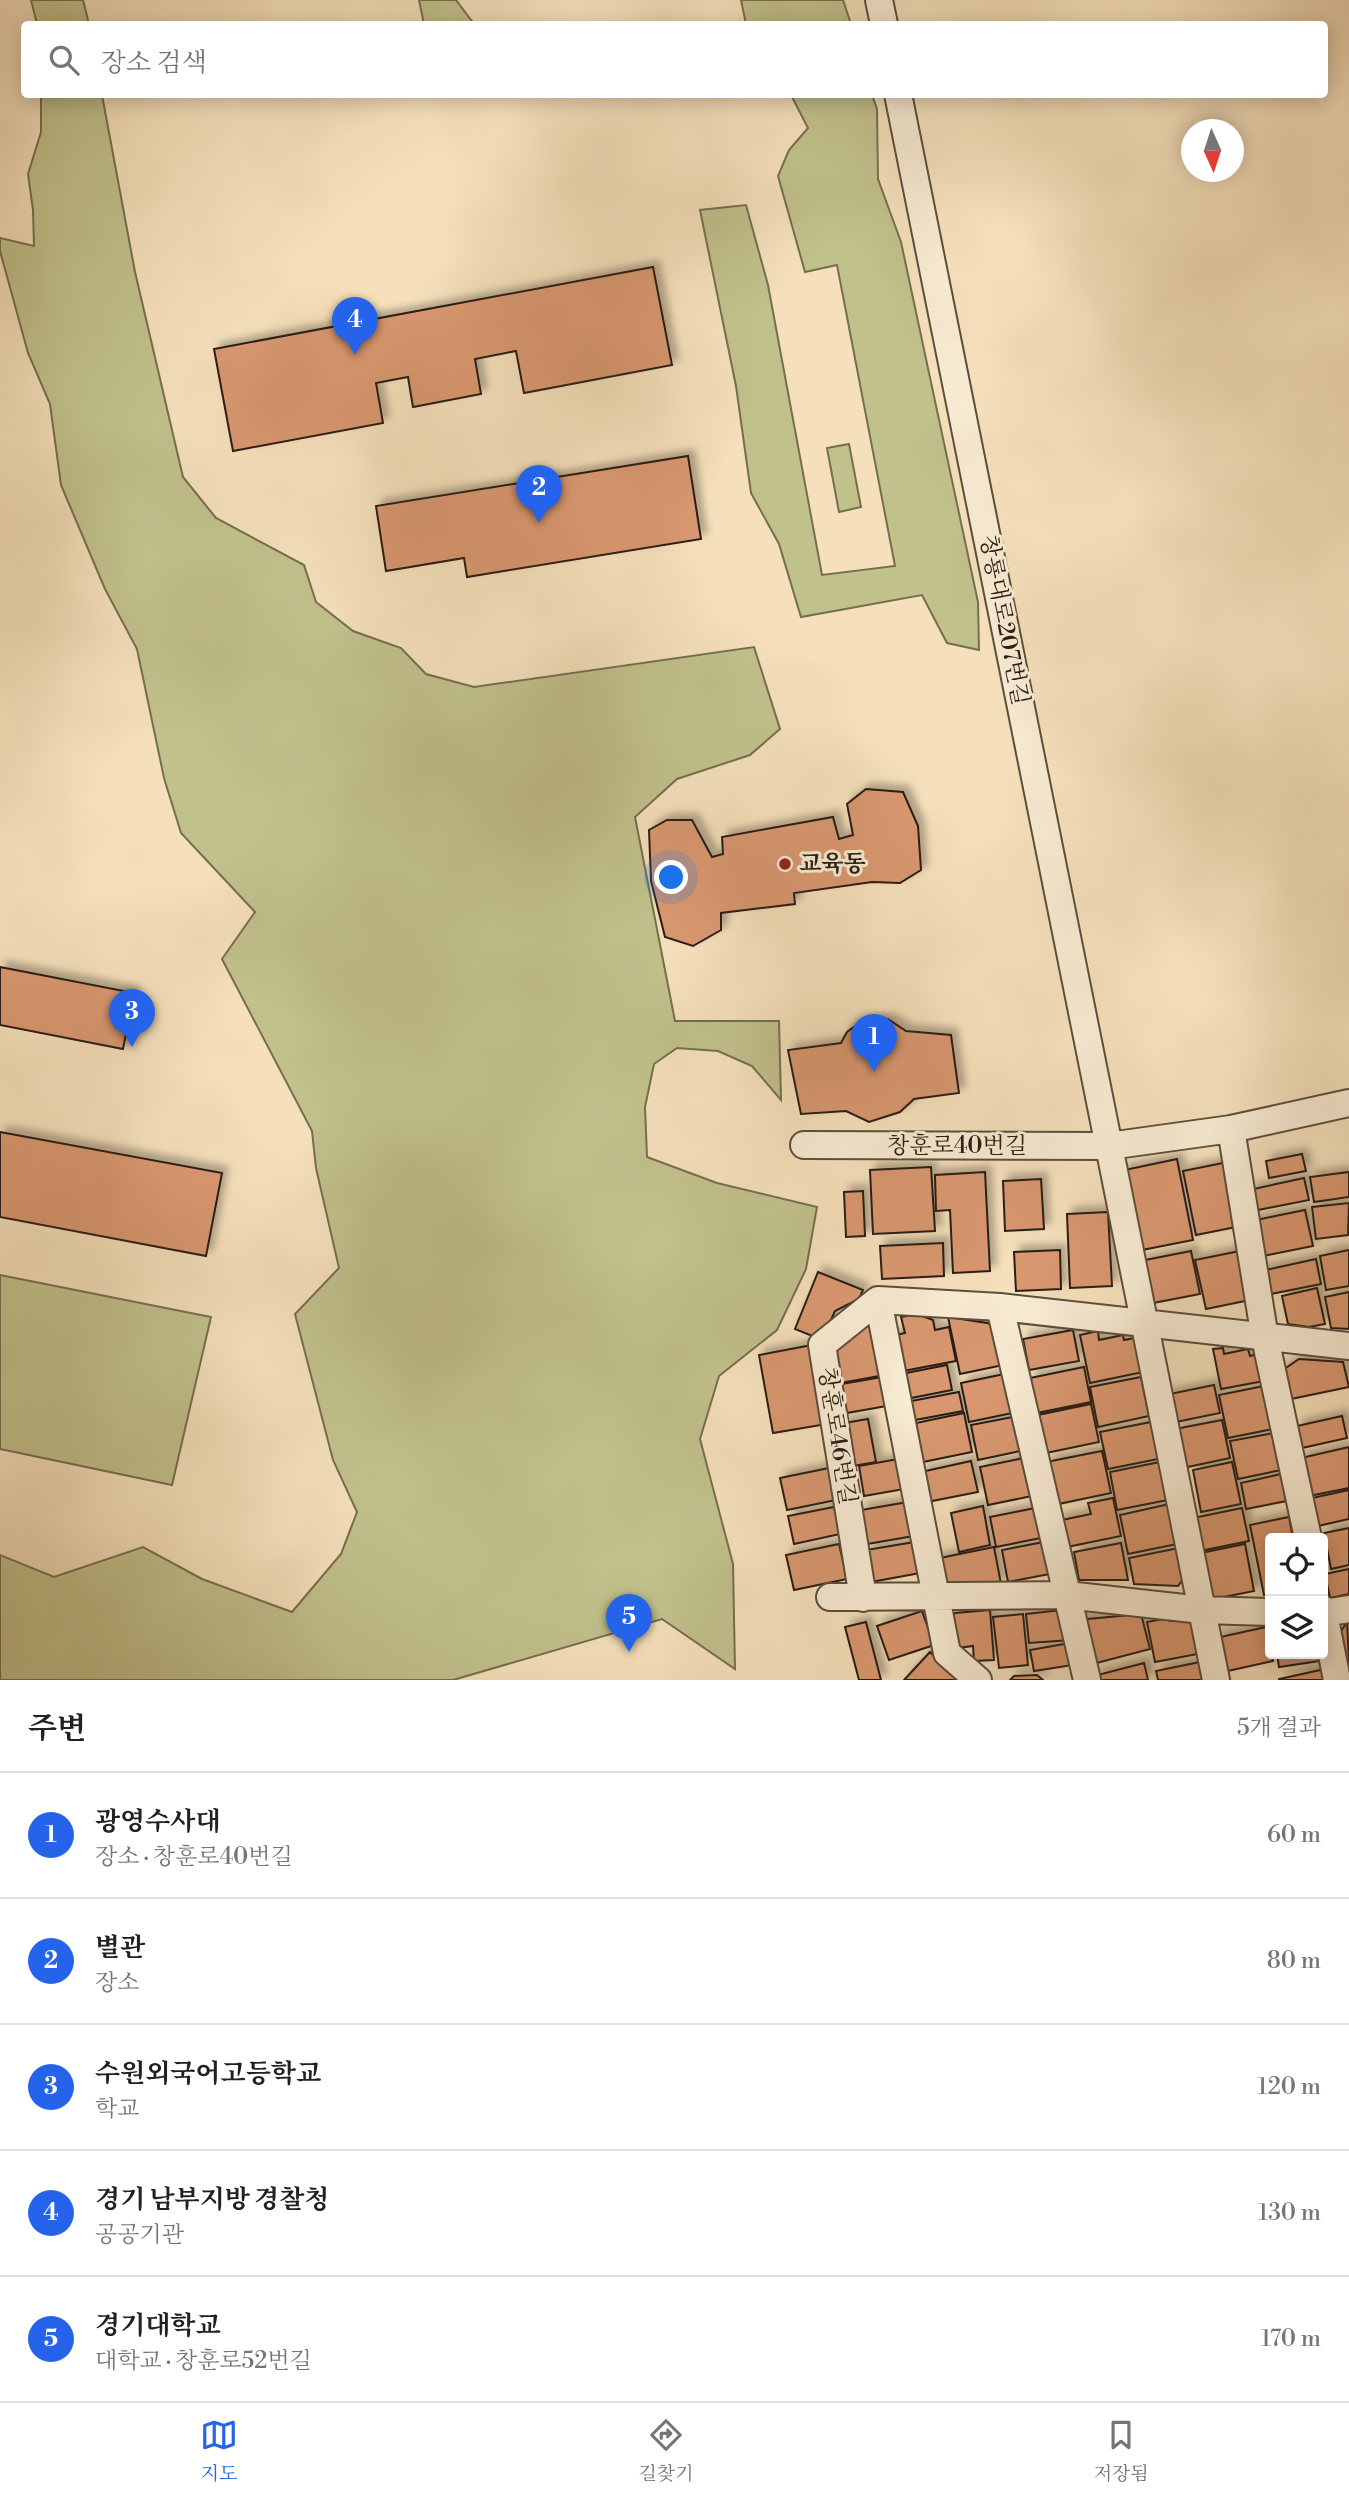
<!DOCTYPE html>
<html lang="ko">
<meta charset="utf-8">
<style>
body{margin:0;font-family:"Libre Bodoni","Noto Serif KR",serif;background:#f2f2f2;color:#202124}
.controls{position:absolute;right:21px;bottom:21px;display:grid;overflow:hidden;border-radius:7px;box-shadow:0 4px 18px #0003}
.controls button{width:63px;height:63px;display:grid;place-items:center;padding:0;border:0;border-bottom:2px solid #e0e0e0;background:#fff;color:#202124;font:35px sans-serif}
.compass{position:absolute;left:1181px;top:119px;width:63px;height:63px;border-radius:50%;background:#fff;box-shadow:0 4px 18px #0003;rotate:177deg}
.you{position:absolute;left:672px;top:878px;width:24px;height:24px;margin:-18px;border:5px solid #fff;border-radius:50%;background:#1a73e8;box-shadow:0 0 0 10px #1a73e833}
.badge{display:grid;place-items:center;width:46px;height:46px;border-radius:50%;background:#2563eb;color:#fff;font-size:23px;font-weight:700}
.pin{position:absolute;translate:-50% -58px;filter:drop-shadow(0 2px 4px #0008)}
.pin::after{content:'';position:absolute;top:37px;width:24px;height:21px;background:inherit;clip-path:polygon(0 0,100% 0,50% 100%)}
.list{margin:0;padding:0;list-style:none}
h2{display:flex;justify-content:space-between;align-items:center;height:91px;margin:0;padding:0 28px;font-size:30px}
h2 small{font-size:23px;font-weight:400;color:#757577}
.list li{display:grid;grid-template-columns:46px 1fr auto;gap:21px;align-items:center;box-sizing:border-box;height:126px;padding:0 28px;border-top:2px solid #e0e0e0}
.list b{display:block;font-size:26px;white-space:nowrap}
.list p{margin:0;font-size:23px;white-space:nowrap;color:#757577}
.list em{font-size:23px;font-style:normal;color:#757577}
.icon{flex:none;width:38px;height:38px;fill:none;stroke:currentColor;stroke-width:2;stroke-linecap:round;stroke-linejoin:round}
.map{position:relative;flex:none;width:1349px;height:1680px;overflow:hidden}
.search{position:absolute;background:#fff;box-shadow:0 4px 18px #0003;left:21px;right:21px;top:21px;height:77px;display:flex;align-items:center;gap:18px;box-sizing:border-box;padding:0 24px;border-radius:7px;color:#757577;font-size:26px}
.sheet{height:721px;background:#fff}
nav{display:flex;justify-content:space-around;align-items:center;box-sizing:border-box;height:98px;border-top:2px solid #e0e0e0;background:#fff;font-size:19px;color:#757577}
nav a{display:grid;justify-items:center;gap:4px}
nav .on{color:#2563eb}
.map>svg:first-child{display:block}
.green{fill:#c1c18c;stroke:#756f50;stroke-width:2}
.building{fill:#d9976f;stroke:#291d13;stroke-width:2;filter:url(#shadow)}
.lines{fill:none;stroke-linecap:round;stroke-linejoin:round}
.minor-casing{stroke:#5c4e3d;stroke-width:30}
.minor{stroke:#f8ebd3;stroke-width:26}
.poi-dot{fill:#8f2418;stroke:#f8ebd3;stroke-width:2.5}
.labels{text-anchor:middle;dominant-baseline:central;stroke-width:6;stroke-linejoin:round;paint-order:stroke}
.street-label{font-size:23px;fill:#291d13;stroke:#f8ebd3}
.poi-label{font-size:23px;font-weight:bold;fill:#291d13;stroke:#f8ebd3;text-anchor:start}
</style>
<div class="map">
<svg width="1349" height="1680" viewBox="0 0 1349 1680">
<defs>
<filter id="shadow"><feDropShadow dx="6" dy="-6" stdDeviation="3.5" flood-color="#0004"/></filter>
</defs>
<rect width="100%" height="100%" fill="#f5e0bb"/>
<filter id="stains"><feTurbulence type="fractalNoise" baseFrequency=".00286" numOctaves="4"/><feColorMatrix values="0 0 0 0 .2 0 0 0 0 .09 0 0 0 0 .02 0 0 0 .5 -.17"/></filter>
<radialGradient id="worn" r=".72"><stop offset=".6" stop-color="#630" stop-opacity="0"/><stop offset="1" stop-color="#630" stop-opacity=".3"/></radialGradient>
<path class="green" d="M31 0H83L89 24H37Z
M419 0H456L474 24H424Z
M741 0H843L851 24H746Z
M41 95H102L135 272 183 477 216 518 304 565 316 602 353 631 401 648 426 674 474 687 754 647 780 729 750 755 677 779 635 817 675 1021H779L781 1100 752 1066 718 1051 677 1048 654 1064 645 1107 647 1157 717 1183 817 1207 806 1269 777 1330 719 1376 700 1439 733 1564 735 1669 662 1619 453 1680H0V1555L54 1577 143 1547 202 1579 292 1612 341 1554 357 1512 333 1460 295 1314 339 1268 316 1168 312 1131 222 959 255 912 181 833 164 778 137 649 105 589 61 485 50 404 28 353 0 251V238L34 246 33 210 28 174 41 132Z
M791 95H872L877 109 878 179 901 242 978 602 979 650 947 643 922 595 801 617 779 544 751 493 736 386 700 210 746 205 768 285 822 575 895 566 837 265 805 272 778 176 789 150 808 128Z
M849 444 861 507 839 512 827 448Z
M0 1275 211 1317 172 1485 0 1449Z"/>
<path class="building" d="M653 267 672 365 524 393 516 351 475 359 481 394 413 407 408 377 376 383 383 423 233 451 214 349Z
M688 456 701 539 467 577 464 558 386 571 376 506Z
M866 789 903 792 918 826 921 870 900 883 872 882 794 893 795 904 721 913V930L693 946 665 937 651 881 649 830 667 820H692L712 857 723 854 722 837 833 817 839 839 853 835 847 804Z
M0 967 134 993 123 1049 0 1025Z
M888 1019 906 1031 951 1035 959 1093 914 1099 900 1112 869 1122 846 1111 801 1114 788 1050 841 1043 847 1032 857 1025Z
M0 1132 222 1173 206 1256 0 1217Z
M1302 1154 1306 1171 1269 1178 1266 1161Z
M1177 1159 1193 1240 1137 1251 1120 1171Z
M1228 1162 1241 1226 1196 1235 1183 1171Z
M931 1167 935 1231 873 1234 870 1170Z
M985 1172 990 1271 953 1273 950 1210 936 1211 935 1175Z
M1349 1172V1197L1314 1202 1310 1177Z
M1304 1178 1309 1200 1253 1211 1249 1190Z
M1041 1179 1044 1229 1005 1231 1003 1181Z
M863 1191 865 1236 846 1237 844 1192Z
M1349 1203 1348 1235 1316 1239 1312 1207Z
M1305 1210 1313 1246 1258 1257 1251 1221Z
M1108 1212 1112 1286 1070 1288 1067 1214Z
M943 1243 944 1276 882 1279 880 1246Z
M1060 1250 1061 1289 1016 1291 1014 1252Z
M1349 1250V1286L1326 1290 1320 1256Z
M1191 1251 1200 1294 1148 1304 1140 1261Z
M1240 1251 1250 1300 1206 1309 1195 1260Z
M1316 1259 1321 1284 1266 1295 1261 1271Z
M818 1272 863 1290 859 1299 835 1311 822 1340 795 1329Z
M1317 1288 1325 1324 1309 1327 1288 1324 1282 1296Z
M1349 1292V1329L1331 1328 1325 1297Z
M917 1314 933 1320 935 1330 949 1327 956 1361 898 1372 891 1336 905 1333 901 1317Z
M948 1317 1000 1325 1008 1364 960 1374Z
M876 1321 885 1375 835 1384 828 1348 867 1323Z
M1073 1330 1079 1361 1029 1370 1023 1339Z
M1098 1331 1099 1340 1123 1335 1124 1340 1135 1338 1143 1372 1090 1383 1080 1335Z
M812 1345 827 1424 773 1433 759 1355Z
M1223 1348 1224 1354 1248 1349 1250 1356 1258 1354 1264 1381 1221 1389 1213 1349Z
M1299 1359 1343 1362 1349 1387 1286 1400 1280 1372Z
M947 1365 952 1390 906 1399 901 1374Z
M1084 1367 1091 1402 1037 1413 1030 1378Z
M1014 1372 1022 1411 969 1422 961 1383Z
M882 1377 887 1406 841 1414 836 1385Z
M1141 1377 1149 1416 1098 1427 1090 1387Z
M1214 1385 1220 1413 1171 1423 1165 1395Z
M1269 1385 1278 1428 1228 1438 1219 1395Z
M959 1392 963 1411 910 1421 906 1402Z
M1091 1404 1099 1442 1046 1453 1038 1415Z
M964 1413 972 1452 923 1462 916 1423Z
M1018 1416 1025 1450 978 1460 971 1425Z
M1342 1416 1347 1438 1302 1448 1297 1426Z
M868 1419 876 1462 847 1467 839 1424Z
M1222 1420 1230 1458 1183 1468 1175 1429Z
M1156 1421 1163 1458 1108 1469 1100 1432Z
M1279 1432 1286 1469 1238 1479 1230 1441Z
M1349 1447V1488L1309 1496 1301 1458Z
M1102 1451 1111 1493 1054 1505 1046 1462Z
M904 1458 910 1488 864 1496 859 1466Z
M1024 1458 1032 1496 988 1505 980 1467Z
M971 1461 978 1492 927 1502 921 1472Z
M1165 1461 1173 1499 1117 1510 1110 1472Z
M1232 1462 1241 1504 1201 1512 1193 1470Z
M834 1467 841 1499 787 1510 780 1478Z
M1281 1474 1287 1501 1246 1509 1241 1483Z
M1349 1490V1519L1318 1526 1312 1498Z
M1113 1498 1121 1536 1062 1548 1057 1521 1091 1514 1088 1503Z
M908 1502 914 1536 867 1544 861 1510Z
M1174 1503 1182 1543 1128 1554 1120 1515Z
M983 1506 990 1545 959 1552 951 1513Z
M1045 1506 1051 1536 996 1547 990 1517Z
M834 1507 840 1534 794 1544 788 1516Z
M1242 1508 1249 1541 1200 1551 1193 1518Z
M1289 1517 1293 1538H1270V1594L1264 1595 1250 1525Z
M1349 1528V1565L1331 1569 1324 1533Z
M921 1541 926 1572 871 1582 866 1550Z
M1049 1541 1055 1573 1008 1582 1002 1550Z
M1121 1543 1128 1580H1079L1074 1552Z
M839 1544 847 1579 794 1590 786 1555Z
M1245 1544 1254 1591 1214 1599 1204 1593 1196 1554Z
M994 1547 1001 1584 941 1590 935 1559Z
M1184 1547 1189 1572 1178 1586 1134 1584 1129 1558Z
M1349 1569V1594L1330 1598 1325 1574Z
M990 1610 994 1660 974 1661 973 1646 950 1649 948 1620 955 1613Z
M1062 1610 1071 1640 1029 1643 1026 1614Z
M922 1611 934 1645 889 1660 877 1626Z
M1023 1614 1028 1665 999 1668 993 1617Z
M1141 1614 1150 1649 1089 1665 1077 1620Z
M1169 1618 1170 1621 1188 1618 1197 1621 1203 1653 1155 1662 1147 1622Z
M866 1622 881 1680H859L845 1627Z
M1347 1622 1349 1661 1343 1662 1338 1636Z
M1266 1627 1273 1661 1223 1672 1216 1638Z
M1070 1643 1073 1665 1034 1671 1030 1650Z
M930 1652 959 1680H904Z
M1277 1654H1319L1320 1661 1279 1667Z
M1200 1662 1204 1680H1158L1156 1671Z
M1144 1663 1148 1680H1095L1094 1676Z
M1325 1669 1327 1680H1279V1679Z
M1037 1675 1043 1680H1010L1014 1676Z"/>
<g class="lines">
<defs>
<path id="minor" d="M879 0 884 24
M898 94 1216 1680
M1231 1129 1265 1338 1308 1538
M804 1145 1109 1146 1231 1129 1349 1103
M878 1300 947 1653 978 1680
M1000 1307 1087 1680
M830 1597 1067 1595 1202 1610 1270 1612
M863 1598 822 1345 878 1300 1000 1307 1349 1346
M1323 1609 1337 1680
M1323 1613 1349 1609"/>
</defs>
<use href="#minor" class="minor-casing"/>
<use href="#minor" class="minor"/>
</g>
<circle class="poi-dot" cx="785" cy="864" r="7"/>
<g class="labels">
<g class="street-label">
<text transform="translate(1004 620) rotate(79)">창룡대로207번길</text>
<text x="957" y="1146">창훈로40번길</text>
<text transform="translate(837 1436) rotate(81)">창훈로46번길</text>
</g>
<g class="poi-label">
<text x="799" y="864">교육동</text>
</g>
</g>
<rect width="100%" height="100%" filter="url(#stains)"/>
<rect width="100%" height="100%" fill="url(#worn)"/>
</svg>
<div class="controls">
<button><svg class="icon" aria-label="locate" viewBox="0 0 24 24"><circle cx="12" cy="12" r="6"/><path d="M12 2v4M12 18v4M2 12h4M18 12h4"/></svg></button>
<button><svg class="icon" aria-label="layers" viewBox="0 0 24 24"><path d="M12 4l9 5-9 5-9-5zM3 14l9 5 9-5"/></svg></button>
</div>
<svg class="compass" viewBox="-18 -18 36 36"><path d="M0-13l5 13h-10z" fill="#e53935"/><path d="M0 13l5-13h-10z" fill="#757577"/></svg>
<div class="you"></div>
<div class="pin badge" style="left:874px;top:1072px">1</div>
<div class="pin badge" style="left:539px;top:523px">2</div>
<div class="pin badge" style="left:132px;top:1047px">3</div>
<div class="pin badge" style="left:355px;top:355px">4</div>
<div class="pin badge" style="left:629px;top:1652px">5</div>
<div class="search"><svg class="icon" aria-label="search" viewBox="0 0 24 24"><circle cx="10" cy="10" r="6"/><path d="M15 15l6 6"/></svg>장소 검색</div>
</div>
<section class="sheet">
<h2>주변<small>5개 결과</small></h2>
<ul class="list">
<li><span class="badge">1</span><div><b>광영수사대</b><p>장소 · 창훈로40번길</p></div><em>60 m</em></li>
<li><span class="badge">2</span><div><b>별관</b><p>장소</p></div><em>80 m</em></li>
<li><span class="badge">3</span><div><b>수원외국어고등학교</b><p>학교</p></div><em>120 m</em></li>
<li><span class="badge">4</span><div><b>경기 남부지방 경찰청</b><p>공공기관</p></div><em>130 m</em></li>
<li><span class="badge">5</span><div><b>경기대학교</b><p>대학교 · 창훈로52번길</p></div><em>170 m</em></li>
</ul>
</section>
<nav>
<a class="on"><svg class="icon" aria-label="map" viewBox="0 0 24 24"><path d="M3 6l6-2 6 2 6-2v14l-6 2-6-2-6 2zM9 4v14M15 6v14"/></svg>지도</a>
<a><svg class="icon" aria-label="directions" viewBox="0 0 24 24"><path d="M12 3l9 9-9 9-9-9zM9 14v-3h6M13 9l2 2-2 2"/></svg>길찾기</a>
<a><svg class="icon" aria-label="saved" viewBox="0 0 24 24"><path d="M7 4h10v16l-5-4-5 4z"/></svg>저장됨</a>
</nav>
